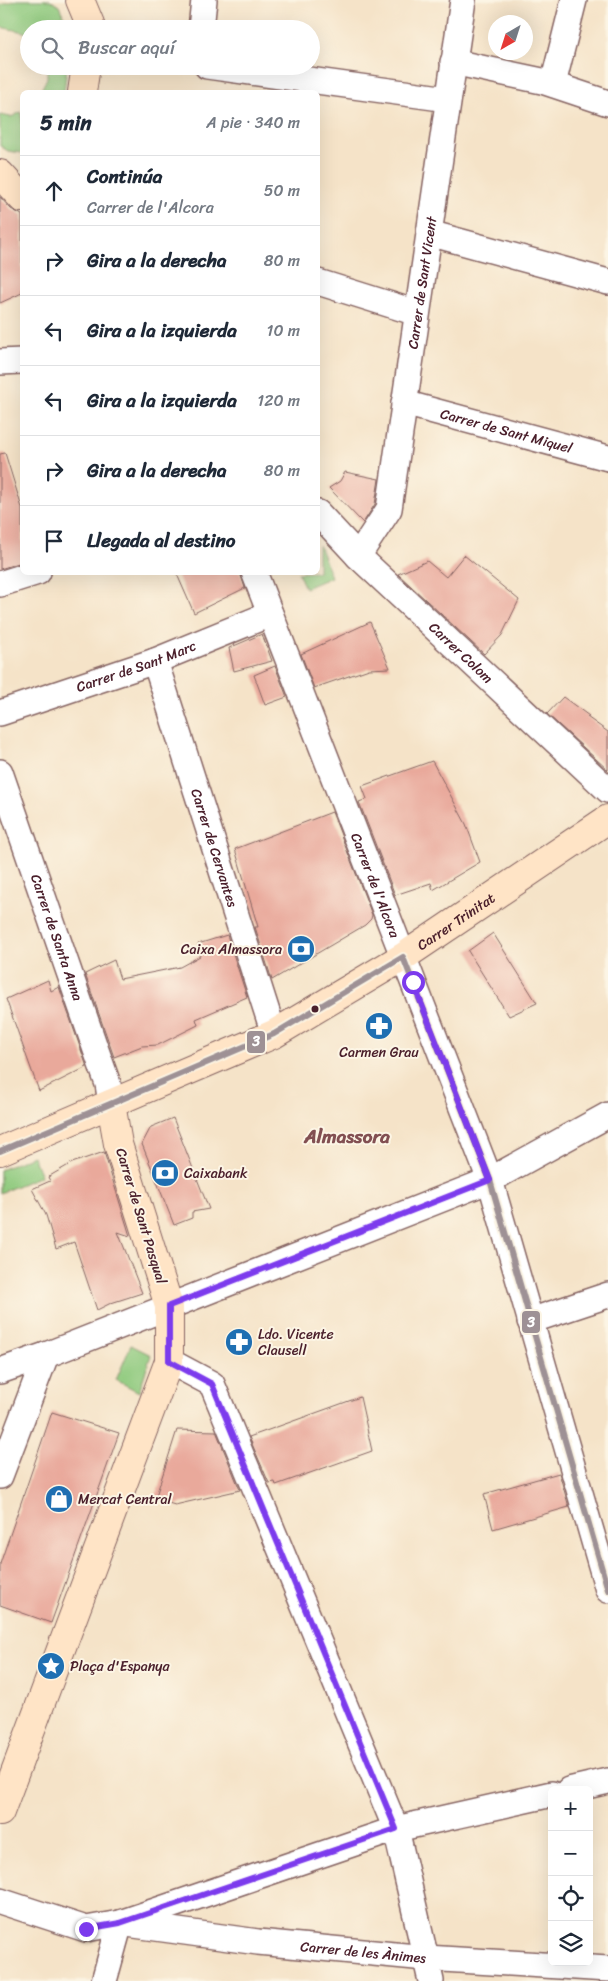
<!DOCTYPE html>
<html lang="es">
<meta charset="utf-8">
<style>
body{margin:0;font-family:Sriracha,sans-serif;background:#f2f2f3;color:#1f2937}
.controls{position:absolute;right:15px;bottom:15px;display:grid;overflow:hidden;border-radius:8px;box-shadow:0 5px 20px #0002}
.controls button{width:45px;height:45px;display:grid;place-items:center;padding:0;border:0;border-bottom:1px solid #e0e1e3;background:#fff;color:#1f2937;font:25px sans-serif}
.compass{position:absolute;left:488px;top:15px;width:45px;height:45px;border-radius:50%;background:#fff;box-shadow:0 5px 20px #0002;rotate:219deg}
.stop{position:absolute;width:15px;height:15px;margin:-11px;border:4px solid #7c3aed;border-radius:50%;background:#fff}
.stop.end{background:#7c3aed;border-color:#fff;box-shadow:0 1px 5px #0008}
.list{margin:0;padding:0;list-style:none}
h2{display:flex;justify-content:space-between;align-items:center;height:65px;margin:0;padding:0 20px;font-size:21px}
h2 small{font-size:16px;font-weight:400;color:#747a83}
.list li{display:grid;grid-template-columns:32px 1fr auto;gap:15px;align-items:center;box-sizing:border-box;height:70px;padding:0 20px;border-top:1px solid #e0e1e3}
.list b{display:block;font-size:19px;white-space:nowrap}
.list p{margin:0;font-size:16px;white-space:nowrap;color:#747a83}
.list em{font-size:16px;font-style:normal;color:#747a83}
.icon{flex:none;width:28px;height:28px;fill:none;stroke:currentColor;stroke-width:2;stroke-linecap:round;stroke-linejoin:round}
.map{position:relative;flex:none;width:608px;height:1981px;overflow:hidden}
.search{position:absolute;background:#fff;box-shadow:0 5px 20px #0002;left:20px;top:20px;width:300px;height:55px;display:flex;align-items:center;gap:12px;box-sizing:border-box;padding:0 18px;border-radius:28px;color:#747a83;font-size:19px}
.panel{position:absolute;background:#fff;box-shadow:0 5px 20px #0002;left:20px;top:90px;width:300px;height:485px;border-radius:8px}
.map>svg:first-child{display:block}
.green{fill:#90ca7f;stroke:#6d7455}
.building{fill:#e9a99b}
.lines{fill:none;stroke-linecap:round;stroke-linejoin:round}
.street-casing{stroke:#866462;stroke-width:28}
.secondary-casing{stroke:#866462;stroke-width:30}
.street{stroke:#fff;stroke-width:25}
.secondary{stroke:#ffe4c6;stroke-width:28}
.bus-1-casing{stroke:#fcf5e5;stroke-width:10}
.bus-1{stroke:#9e9195;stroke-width:6}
.route{stroke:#7c3aed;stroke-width:6}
.bus-dot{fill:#4a1f2b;stroke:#fcf5e5;stroke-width:2}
.labels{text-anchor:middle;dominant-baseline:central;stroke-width:4;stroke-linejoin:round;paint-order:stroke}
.street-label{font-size:14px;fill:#4a1f2b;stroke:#fcf5e5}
.poi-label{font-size:14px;fill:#4a1f2b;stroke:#fcf5e5;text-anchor:start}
.district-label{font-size:19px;font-weight:bold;fill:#824f52;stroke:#fcf5e5}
.line-badge{stroke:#fcf5e5;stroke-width:2}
.badge-label{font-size:14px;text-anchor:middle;font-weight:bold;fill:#fff}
</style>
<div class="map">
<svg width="608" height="1981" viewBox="0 0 608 1981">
<rect width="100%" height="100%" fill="#fcf5e5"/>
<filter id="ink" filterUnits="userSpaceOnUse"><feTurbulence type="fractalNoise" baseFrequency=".02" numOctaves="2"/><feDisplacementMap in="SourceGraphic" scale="10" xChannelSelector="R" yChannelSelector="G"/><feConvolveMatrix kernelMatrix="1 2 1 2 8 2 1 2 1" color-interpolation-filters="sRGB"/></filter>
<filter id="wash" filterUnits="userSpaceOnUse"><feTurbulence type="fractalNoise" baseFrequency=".0096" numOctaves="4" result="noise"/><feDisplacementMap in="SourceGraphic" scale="20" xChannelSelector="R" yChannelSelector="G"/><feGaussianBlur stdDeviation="1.12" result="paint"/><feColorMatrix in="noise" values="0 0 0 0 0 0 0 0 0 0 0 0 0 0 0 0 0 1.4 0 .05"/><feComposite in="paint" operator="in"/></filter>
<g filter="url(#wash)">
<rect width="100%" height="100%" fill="#f5e3c8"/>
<path class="green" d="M17 0H50L59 6 69 28 29 29V35L24 32 0 27V5Z
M47 66H67L64 92H40L47 78Z
M21 112 22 115V153L8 151 0 146V115L11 117Z
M319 545 331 577 305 588 298 573 318 572V546Z
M33 1156 41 1176 0 1193V1170Z
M131 1345 151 1355 139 1392 116 1380Z"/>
<g id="blocks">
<path class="building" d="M0 197 11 209 22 215V293L0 303Z
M5 453 22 508V562L0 569V454Z
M345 472 379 479 375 504 363 523 329 488 340 481Z
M464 555 519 600 502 635 484 654 398 574 427 561 446 577Z
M176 572H240L245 588 194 613Z
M370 622 390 668 369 669 314 688 301 654Z
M262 634 272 661 234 671 229 648Z
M275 666 287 697 265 705 254 675Z
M563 697 589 716 587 717 608 732V770L547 714Z
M432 761 466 824 480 862 433 890 431 883 395 895 359 802 367 799 362 786Z
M332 812 372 915 371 919 365 925 272 980 255 927H258L235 849Z
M493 933 537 1003 509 1016 468 951Z
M227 935 247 997 196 1019 198 1025 158 1045 142 1046 114 1057 85 974 114 960 120 979 180 967 200 956 198 944Z
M48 980 51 991 59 987 87 1067 39 1091 6 999Z
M173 1118 209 1209 192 1212V1218L174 1225 142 1144 151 1127Z
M104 1152 130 1236 118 1232 142 1293 111 1303 97 1310 74 1242 56 1249 46 1215 32 1189 50 1181 48 1177 72 1163Z
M360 1397 372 1451 276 1485 275 1482 269 1483 249 1437Z
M52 1412 119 1433 51 1623 0 1605V1564Z
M177 1430 216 1431 240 1490 175 1505 155 1499Z
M559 1473 569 1507 493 1529 484 1494Z"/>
</g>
</g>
<g filter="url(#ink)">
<use href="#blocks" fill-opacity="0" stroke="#866462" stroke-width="1"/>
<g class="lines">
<defs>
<g id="street">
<path d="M201 29 204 0"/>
<path d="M453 62 542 81 608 103"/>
<path d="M207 66 448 99"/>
<path d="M553 84 574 0"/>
<path d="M429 233 608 282"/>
<path d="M318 282 417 313"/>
<path d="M0 362 22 361"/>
<path id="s1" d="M404 403 608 458"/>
<path id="s2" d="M318 513 358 556 608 790"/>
<path id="s3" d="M358 556 389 509 463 0"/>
<path id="s4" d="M254 572 490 1180 608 1590"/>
<path d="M0 584 38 572"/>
<path id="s5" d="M155 661 274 1034"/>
<path id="s6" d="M0 713 155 661 270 614"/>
<path id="s7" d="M0 772 96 1050 108 1084 111 1104"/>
<path d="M530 1321 608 1295"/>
<path d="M169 1361 212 1384 396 1829 431 1981"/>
<path d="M0 1371 46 1355 490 1180 608 1115"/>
<path d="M0 1476 46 1355"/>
<path d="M569 1790 608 1781"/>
<path d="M0 1901 86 1929 120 1923 396 1829 552 1794"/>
<path id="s8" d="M127 1924 258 1942 426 1958 608 1969"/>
<path d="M104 1981 120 1923"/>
</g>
<g id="secondary">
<path d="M80 0 90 24 89 29"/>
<path d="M82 92 86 66"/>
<path d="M0 174 22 198"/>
<path id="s9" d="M0 1151 274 1034 403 957 608 819"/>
<path d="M0 1812 169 1361V1306L118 1144 111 1104"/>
</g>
</defs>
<use href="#street" class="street-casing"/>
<use href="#secondary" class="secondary-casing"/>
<use href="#street" class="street"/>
<use href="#secondary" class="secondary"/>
<defs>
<path id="bus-1" d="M0 1151 274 1034 403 957 490 1180 608 1590"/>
</defs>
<use href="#bus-1" class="bus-1-casing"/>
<use href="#bus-1" class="bus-1"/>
</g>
</g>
<g class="lines" filter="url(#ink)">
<path class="route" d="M86 1929 120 1923 396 1829 212 1384 169 1361V1306L490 1180 413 982"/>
</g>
<defs>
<symbol id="bank-disc" viewBox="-11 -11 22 22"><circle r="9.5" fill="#1f6fb2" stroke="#fcf5e5"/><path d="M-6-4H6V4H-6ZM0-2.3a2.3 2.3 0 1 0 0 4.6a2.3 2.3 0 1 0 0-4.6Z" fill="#fff"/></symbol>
<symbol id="pharmacy-disc" viewBox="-11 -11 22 22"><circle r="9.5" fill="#1f6fb2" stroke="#fcf5e5"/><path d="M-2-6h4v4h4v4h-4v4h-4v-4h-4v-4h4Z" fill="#fff"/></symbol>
<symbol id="shop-disc" viewBox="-11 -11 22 22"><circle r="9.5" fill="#1f6fb2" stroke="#fcf5e5"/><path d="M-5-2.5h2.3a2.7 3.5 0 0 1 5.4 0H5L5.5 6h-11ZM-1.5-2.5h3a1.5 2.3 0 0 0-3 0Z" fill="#fff"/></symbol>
<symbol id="sight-disc" viewBox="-11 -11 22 22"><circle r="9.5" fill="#1f6fb2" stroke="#fcf5e5"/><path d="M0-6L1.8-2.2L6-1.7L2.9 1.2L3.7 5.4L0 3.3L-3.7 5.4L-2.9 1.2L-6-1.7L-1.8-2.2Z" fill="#fff"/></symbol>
</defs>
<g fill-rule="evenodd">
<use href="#bank-disc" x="285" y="933" width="32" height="32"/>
<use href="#pharmacy-disc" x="363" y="1010" width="32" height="32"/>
<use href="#bank-disc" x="149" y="1157" width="32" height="32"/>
<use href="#pharmacy-disc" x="223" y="1326" width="32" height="32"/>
<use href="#shop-disc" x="43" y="1483" width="32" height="32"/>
<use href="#sight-disc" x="35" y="1650" width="32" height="32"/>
</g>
<circle class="bus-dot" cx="315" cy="1009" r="4.5"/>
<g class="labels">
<g class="street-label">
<text stroke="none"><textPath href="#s3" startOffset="285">Carrer de Sant Vicent</textPath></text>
<text stroke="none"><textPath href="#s1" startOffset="106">Carrer de Sant Miquel</textPath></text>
<text stroke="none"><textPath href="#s2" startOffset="200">Carrer Colom</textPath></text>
<text stroke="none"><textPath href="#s6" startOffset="144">Carrer de Sant Marc</textPath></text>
<text stroke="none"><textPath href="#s5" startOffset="196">Carrer de Cervantes</textPath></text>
<text stroke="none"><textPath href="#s4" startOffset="336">Carrer de l'Alcora</textPath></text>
<text stroke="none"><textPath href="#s9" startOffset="512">Carrer Trinitat</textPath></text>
<text stroke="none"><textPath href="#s7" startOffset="175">Carrer de Santa Anna</textPath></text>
<text transform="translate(141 1216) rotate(73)">Carrer de Sant Pasqual</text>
<text stroke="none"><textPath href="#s8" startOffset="238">Carrer de les Ànimes</textPath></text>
</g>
<g class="poi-label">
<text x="282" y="949" text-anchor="end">Caixa Almassora</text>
<text x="379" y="1052" text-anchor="middle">Carmen Grau</text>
<text x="184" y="1173">Caixabank</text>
<text x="258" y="1334">Ldo. Vicente<tspan x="258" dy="16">Clausell</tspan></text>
<text x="78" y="1499">Mercat Central</text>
<text x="70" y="1666">Plaça d'Espanya</text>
</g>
<g class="district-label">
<text x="347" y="1136">Almassora</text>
</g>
</g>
<g class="line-badge">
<rect x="246" y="1030" width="20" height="24" rx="5" fill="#9e9195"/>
<rect x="521" y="1310" width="20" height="24" rx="5" fill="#9e9195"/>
</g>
<g class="badge-label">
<text x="256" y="1046">3</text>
<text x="531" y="1327">3</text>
</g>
</svg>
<div class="controls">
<button>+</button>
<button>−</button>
<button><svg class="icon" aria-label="locate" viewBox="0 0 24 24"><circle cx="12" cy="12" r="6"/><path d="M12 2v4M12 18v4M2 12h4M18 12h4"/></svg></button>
<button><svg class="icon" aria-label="layers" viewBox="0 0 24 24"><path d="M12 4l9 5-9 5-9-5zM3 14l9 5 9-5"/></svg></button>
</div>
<svg class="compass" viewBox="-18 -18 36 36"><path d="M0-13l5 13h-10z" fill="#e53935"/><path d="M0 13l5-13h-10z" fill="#747a83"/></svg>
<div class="stop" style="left:413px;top:982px"></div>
<div class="stop end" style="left:86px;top:1929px"></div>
<div class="search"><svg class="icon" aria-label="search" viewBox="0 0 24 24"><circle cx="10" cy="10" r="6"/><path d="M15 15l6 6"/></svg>Buscar aquí</div>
<section class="panel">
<h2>5 min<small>A pie · 340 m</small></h2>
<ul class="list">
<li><svg class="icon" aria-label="ahead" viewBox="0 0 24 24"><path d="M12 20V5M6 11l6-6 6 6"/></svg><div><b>Continúa</b><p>Carrer de l'Alcora</p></div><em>50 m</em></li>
<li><svg class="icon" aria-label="right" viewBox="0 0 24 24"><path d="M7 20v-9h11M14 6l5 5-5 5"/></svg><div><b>Gira a la derecha</b></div><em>80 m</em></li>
<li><svg class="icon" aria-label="left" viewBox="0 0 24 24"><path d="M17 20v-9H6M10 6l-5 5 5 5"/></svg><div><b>Gira a la izquierda</b></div><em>10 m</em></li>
<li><svg class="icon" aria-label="left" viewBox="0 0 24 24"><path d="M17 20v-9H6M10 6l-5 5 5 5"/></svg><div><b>Gira a la izquierda</b></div><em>120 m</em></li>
<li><svg class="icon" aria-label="right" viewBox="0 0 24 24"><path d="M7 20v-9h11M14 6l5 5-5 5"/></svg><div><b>Gira a la derecha</b></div><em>80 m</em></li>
<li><svg class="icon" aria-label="arrive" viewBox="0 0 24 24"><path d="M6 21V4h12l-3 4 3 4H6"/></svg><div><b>Llegada al destino</b></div></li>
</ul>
</section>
</div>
